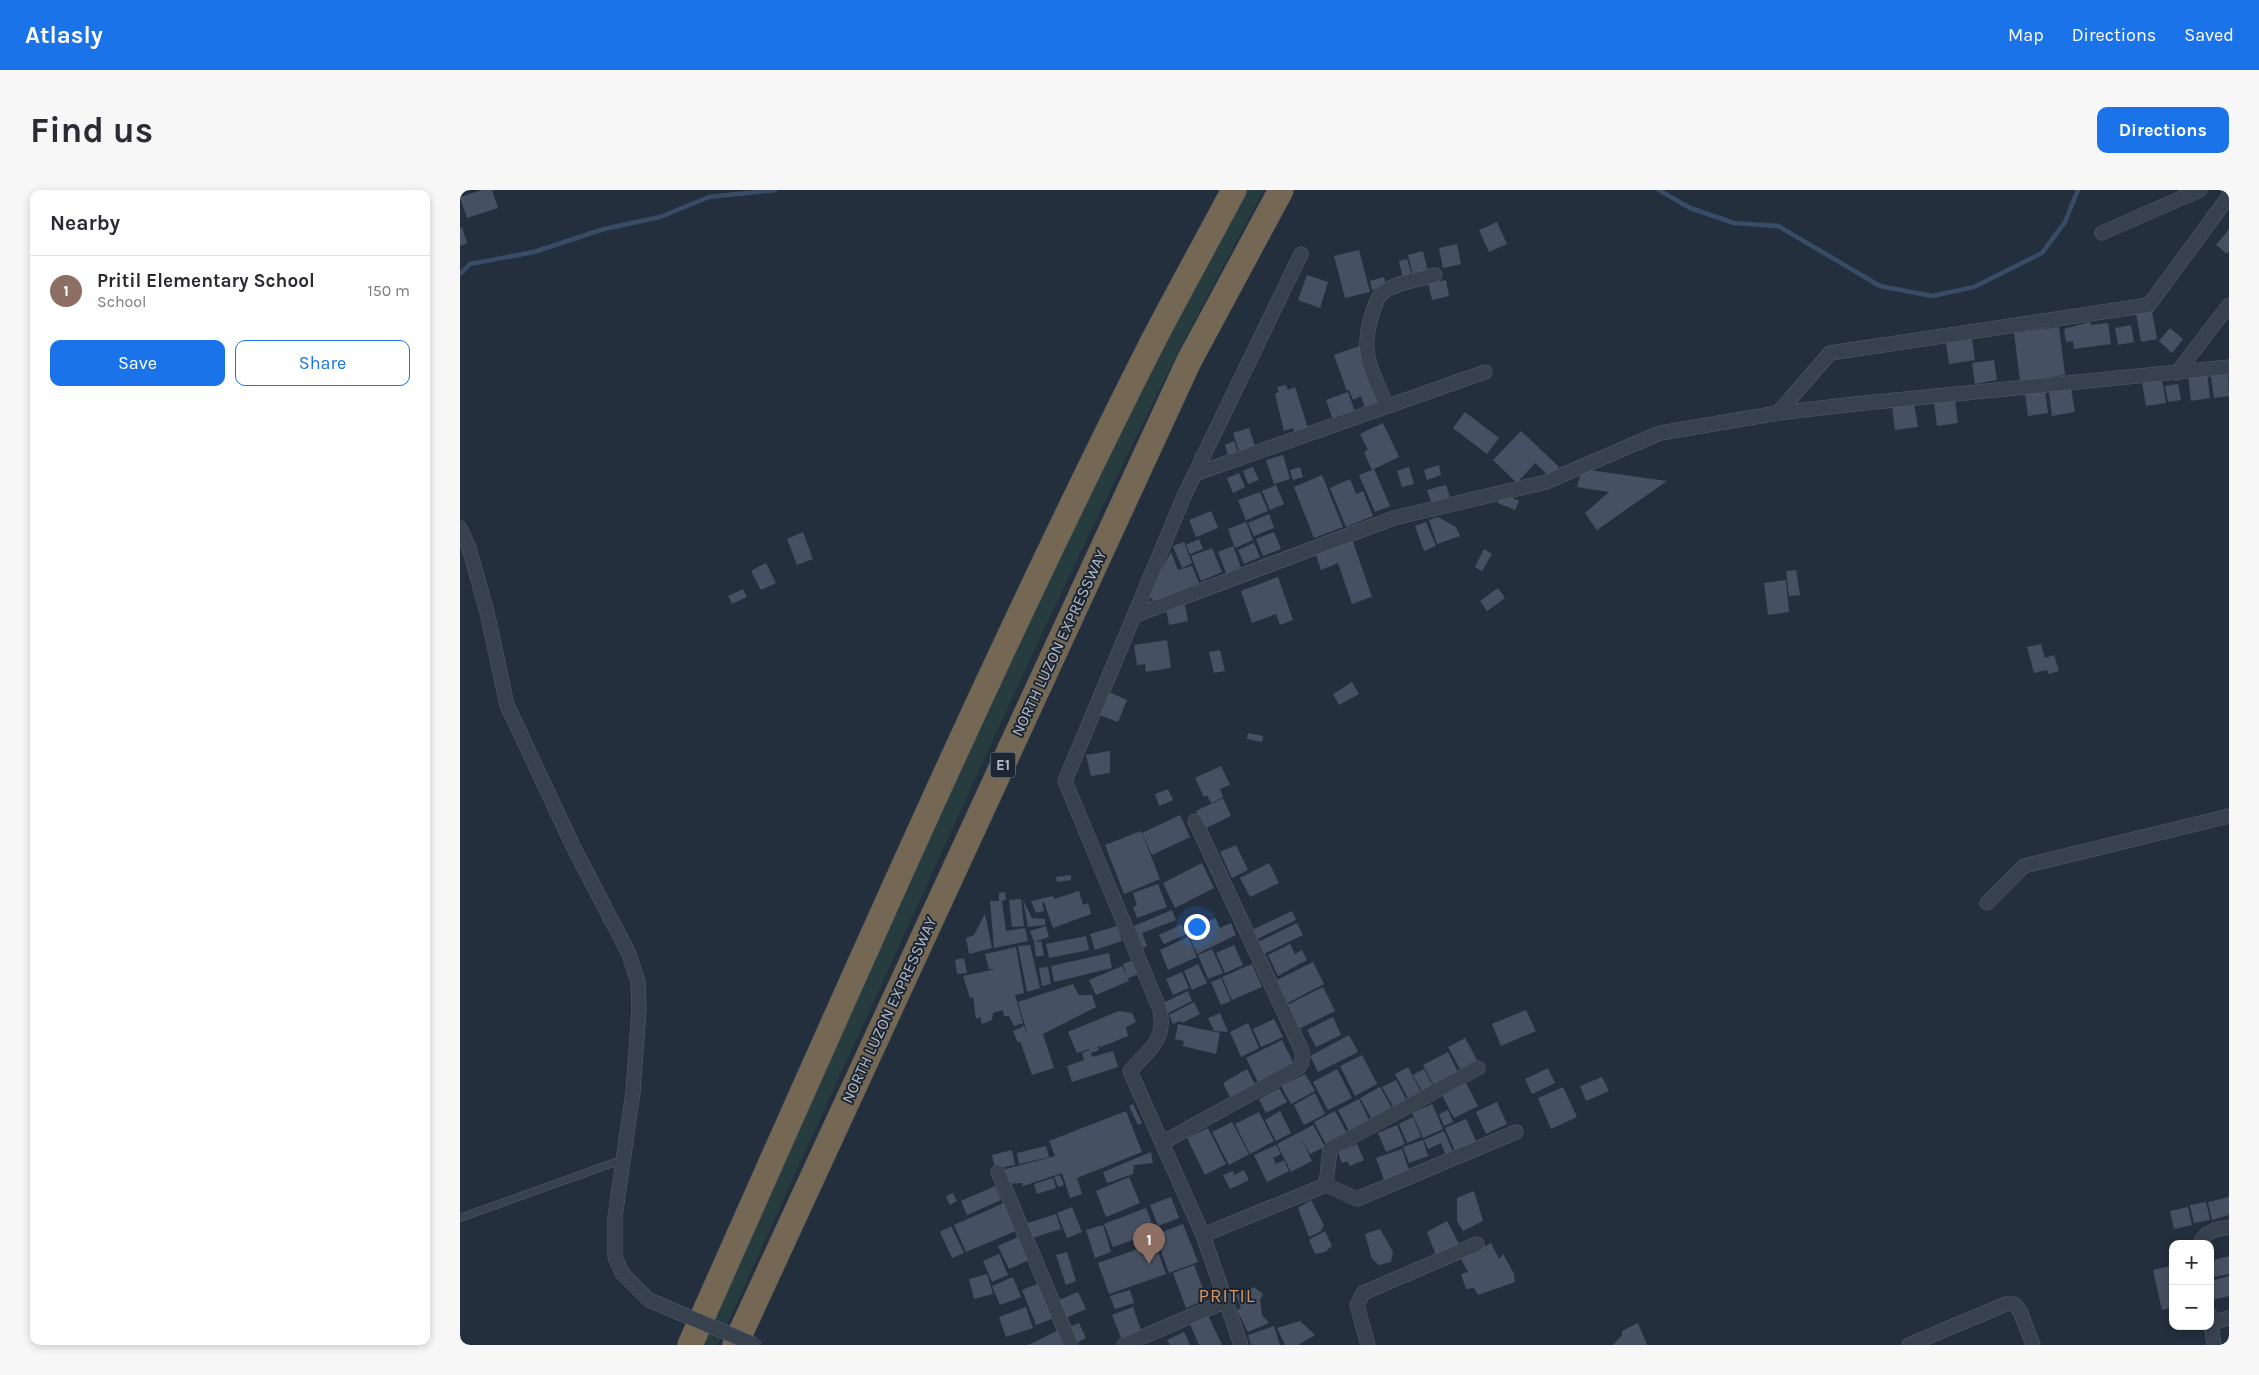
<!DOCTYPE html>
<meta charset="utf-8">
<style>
body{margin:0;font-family:Karla,sans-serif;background:#f7f7f7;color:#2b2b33}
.controls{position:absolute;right:15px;bottom:15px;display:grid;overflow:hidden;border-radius:10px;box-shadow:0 2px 8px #0003}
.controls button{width:45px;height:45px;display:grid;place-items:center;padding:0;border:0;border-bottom:1px solid #e1e1e2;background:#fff;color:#2b2b33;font:25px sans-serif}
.you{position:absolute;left:736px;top:736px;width:18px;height:18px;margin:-12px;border:4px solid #fff;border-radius:50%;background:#1a73e8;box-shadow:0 0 0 8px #1a73e833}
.badge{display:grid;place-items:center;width:32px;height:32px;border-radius:50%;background:#1a73e8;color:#fff;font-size:16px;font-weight:700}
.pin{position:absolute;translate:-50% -41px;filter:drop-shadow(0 1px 2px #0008)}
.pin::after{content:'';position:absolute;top:26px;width:18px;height:15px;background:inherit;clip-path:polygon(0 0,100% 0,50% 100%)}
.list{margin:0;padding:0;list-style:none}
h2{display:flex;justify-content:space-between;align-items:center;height:65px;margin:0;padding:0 20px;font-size:21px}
h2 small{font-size:16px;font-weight:400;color:#7c7c81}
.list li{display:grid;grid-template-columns:32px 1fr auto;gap:15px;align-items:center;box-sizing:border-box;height:70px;padding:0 20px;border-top:1px solid #e1e1e2}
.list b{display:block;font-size:19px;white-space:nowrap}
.list p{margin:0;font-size:16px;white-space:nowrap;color:#7c7c81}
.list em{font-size:16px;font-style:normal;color:#7c7c81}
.actions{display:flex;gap:10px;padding:15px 20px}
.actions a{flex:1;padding:11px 0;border:1px solid #1a73e8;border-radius:10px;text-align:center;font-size:18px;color:#1a73e8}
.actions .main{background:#1a73e8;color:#fff}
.map{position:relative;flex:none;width:1769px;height:1155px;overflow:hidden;border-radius:10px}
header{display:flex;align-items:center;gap:30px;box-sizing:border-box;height:70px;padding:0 25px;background:#1a73e8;color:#fff}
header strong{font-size:24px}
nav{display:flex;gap:28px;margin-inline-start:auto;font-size:18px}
.intro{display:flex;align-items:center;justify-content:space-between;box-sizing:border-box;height:120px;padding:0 30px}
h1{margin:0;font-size:35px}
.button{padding:12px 22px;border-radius:10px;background:#1a73e8;color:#fff;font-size:18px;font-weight:700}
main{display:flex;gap:30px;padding:0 30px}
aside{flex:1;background:#fff;border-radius:10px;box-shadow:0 2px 8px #0003}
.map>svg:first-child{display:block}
.green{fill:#263c3f}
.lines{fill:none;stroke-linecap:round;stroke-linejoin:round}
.stream{stroke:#394c67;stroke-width:4.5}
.building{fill:#455162}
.lane-casing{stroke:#565f6c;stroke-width:8}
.street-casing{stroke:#565f6c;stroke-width:15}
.highway-casing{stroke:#434c59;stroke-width:26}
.lane{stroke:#38414e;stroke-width:7}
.street{stroke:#38414e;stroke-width:14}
.highway{stroke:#746855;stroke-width:25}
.street-bridge-casing{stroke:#565f6c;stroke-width:15;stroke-linecap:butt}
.street-bridge{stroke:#38414e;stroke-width:14}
.labels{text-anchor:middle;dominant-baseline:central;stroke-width:4;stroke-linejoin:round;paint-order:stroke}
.shield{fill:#1d2633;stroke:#878f9c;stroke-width:1}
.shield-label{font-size:15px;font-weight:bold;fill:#b4bcc9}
.street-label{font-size:16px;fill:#b4bcc9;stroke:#1d2633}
.quarter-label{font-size:19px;letter-spacing:1px;fill:#d59563;stroke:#1d2633}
</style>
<header>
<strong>Atlasly</strong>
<nav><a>Map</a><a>Directions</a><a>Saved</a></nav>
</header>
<div class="intro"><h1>Find us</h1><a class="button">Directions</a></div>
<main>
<aside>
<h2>Nearby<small></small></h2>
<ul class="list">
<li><span class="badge" style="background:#8d6e63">1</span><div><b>Pritil Elementary School</b><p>School</p></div><em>150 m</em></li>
</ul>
<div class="actions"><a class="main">Save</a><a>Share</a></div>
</aside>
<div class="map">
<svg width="1769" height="1155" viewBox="0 0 1769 1155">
<rect width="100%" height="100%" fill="#242f3e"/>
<path class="green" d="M783 0H804C689 210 588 429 489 646 412 816 334 985 258 1155H239L526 524 650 258Z"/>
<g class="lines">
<path class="stream" d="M1199 0 1230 18 1274 33 1318 36 1420 96 1472 106 1514 97 1582 63 1605 32 1618 0
M0 84 10 74 74 62 144 39 200 27 249 7 315 0"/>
</g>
<path class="building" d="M22 0H32L38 18 7 28 0 7Z
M1037 32 1047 54 1029 62 1019 40Z
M2 37 7 53 0 56V38Z
M1769 39V61L1767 64 1756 55Z
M997 54 1001 74 983 78 979 58Z
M899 60 910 102 885 108 874 66Z
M963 61 968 82 953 86 948 65Z
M947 69 952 86 943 89 939 71Z
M847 85 868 92 860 118 838 110Z
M924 87 926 96 912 100 910 91Z
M986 90 989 106 972 110 968 93Z
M1692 121 1697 149 1681 152 1676 124Z
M1630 132 1631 135 1648 133 1651 154 1614 159 1613 151 1606 152 1604 139Z
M1671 135 1674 152 1658 155 1655 138Z
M1599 137 1605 185 1560 191 1554 143Z
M1710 138 1723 149 1712 163 1699 151Z
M1512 149 1515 170 1489 174 1486 153Z
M899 156 920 214 906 220 901 206 893 210 889 200 887 201 874 165Z
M1534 170 1537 190 1515 194 1512 173Z
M1768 179 1769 206 1754 208 1750 181Z
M1747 182 1750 208 1731 211 1728 185Z
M1702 189 1706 213 1686 216 1682 192Z
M1718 194 1721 210 1708 212 1705 196Z
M826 195 828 200 835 197 848 238 834 243 833 238 824 241 815 204 819 202 817 197Z
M1611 199 1615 222 1592 226 1589 202Z
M1585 201 1588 223 1568 226 1565 203Z
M888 202 895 222 873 230 866 210Z
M1495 210 1498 233 1477 236 1474 213Z
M1454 213 1458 237 1435 240 1432 216Z
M1005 222 1039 248 1027 264 993 238Z
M923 233 939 267 914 279 930 316 915 322 899 285 912 280 904 262 908 260 900 244Z
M789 238 796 259 780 264 773 243Z
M1061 241 1099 277 1090 287 1075 273 1057 293 1033 270Z
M774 251 779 265 769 269 765 255Z
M823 265 830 289 814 294 806 270Z
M979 275 981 285 967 290 964 280Z
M793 277 799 290 788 294 783 281Z
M840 277 843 287 833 290 830 280Z
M949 277 954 294 942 297 937 281Z
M1122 279 1207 291 1137 340 1125 323 1149 302 1117 297Z
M779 283 785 297 773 303 767 288Z
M862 285 883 337 854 348 834 297Z
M890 289 896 304 903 301 913 326 886 337 870 298Z
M816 295 824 314 810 320 802 301Z
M986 295 990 308 972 314 967 300Z
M800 302 808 321 786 330 778 310Z
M1042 303 1059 311 1055 320 1038 313Z
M751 321 758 338 736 347 729 330Z
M809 324 814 338 794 346 788 333Z
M978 327 996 337 1000 346 977 354 969 330Z
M786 332 793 350 775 358 768 339Z
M966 332 976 356 964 361 955 336Z
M343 342 353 369 337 375 327 349Z
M814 342 821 359 803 366 796 349Z
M739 349 743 359 730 364 726 355Z
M892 349 912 407 892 414 878 373 861 380 855 362Z
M724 352 732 373 722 378 713 356Z
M794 353 800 367 784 374 778 360Z
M773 356 781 377 766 383 758 362Z
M752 358 762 382 741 391 731 366Z
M1024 359 1032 364 1022 381 1015 377Z
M711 362 718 380 732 376 739 393 694 412 688 405Z
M306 373 316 393 301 400 291 381Z
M1336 380 1340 405 1329 406 1326 381Z
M818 387 833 430 820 435 816 424 792 433 781 401Z
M1326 390 1329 422 1308 425 1304 393Z
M1038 398 1045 408 1027 421 1020 411Z
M283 399 287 407 272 414 268 406Z
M725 415 728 431 709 435 706 419Z
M707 450 711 478 686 482 685 474 677 475 674 455Z
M1581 454 1585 468 1594 465 1599 481 1589 484 1587 480 1574 483 1567 457Z
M760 460 765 481 754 483 749 462Z
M892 492 899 504 879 515 873 504Z
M649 502 667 510 658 532 639 525Z
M788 543 803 546 802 552 787 549Z
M650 561V583L631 586 626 565Z
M761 576 770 595 760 599 763 607 751 613 747 605 744 607 735 588Z
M708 599 713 610 699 616 695 604Z
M763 608 771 626 744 639 736 621Z
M720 625 730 647 692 665 682 643Z
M681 641 700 689 664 704 645 655Z
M776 655 788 680 772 688 760 662Z
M742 673 754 698 715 718 703 693Z
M809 673 819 693 790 707 780 688Z
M611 685V690L597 692 596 687Z
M698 694 707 717 677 728 673 717 677 715 673 703Z
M619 701 623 715 628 713 631 724 593 738 584 712 582 713 584 721 576 723 571 711 593 706 594 709Z
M545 702 546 710 542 711 546 741 565 738 568 751 534 758 530 711H539V703Z
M561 709 564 736 552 737 549 710Z
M563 710 572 728 585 729V735L568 737Z
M712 720 716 730 682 743 687 756 683 758 674 736Z
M832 721 836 730 795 750 790 741Z
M525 724 532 758 509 764 506 748 514 745Z
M755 728 760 738 771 733 776 745 737 764 727 741Z
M837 733 843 745 802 765 796 753Z
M722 734 726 744 704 754 699 745Z
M586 736 589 747 574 752 570 741Z
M657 736 662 751 635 760 630 744Z
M626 746 629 760 589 768 586 754Z
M728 747 737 767 708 780 700 760Z
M581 751 584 765 576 767 574 752Z
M830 754 835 764 842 760 847 770 818 786 808 765Z
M570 755 580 798 567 802 558 756Z
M774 755 783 775 765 783 756 763Z
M556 757 564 803 555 805 563 833 554 836 549 826H544L543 820 533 823 532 830 522 834 520 827 516 829 513 807 510 808 503 786 536 779H529L525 764Z
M752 759 763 783 748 789 738 765Z
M649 763 652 778 594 792 591 776Z
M504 768 507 783 497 784 495 770Z
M673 770 678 784 668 788 669 791 636 805 629 790 662 776 667 785 663 774Z
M853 772 864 794 824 815 813 792Z
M738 774 747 793 732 800 724 781Z
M792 774 802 797 772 810 762 787Z
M588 777 591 794 582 796 579 778Z
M722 782 729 798 713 805 706 789Z
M761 788 771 811 761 815 751 792Z
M613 794 619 805H632L636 817 583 844 594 878 572 885 560 851 558 853 553 841 564 836 568 846 558 812Z
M863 797 875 821 837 840 825 816Z
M728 801 732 811 708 823 703 813Z
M734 812 740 824 722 833 720 831 713 834 709 825Z
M1066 820 1076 841 1041 856 1032 834Z
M659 821 672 823 676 832 666 837 668 846 641 857 637 856 639 860 631 863 632 867 653 861 658 877 612 892 607 876 624 870 622 863 630 860V859L617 863 608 842Z
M760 823 768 842 754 841 748 828Z
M873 827 881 845 856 857 847 840Z
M814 829 823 847 801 857 793 839Z
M788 833 799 858 781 867 770 842Z
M718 834 760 843 756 864 723 856 724 851 715 849Z
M889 845 898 862 858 882 850 866Z
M1005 848 1017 870 1000 879 988 857Z
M822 850 834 874 798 892 786 868Z
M988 862 999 884 975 897 963 875Z
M902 865 917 894 895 906 880 876Z
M948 877 962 904 949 910 935 884Z
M1088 878 1095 893 1072 904 1065 889Z
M787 879 796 896 771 909 763 893Z
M877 879 892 908 868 920 853 892Z
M964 879 974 897 963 903 953 885Z
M845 884 855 901 831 914 821 896Z
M1142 887 1149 901 1126 911 1120 896Z
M936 890 947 911 934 918 922 897Z
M1006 893 1018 916 994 928 982 905Z
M920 897 933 920 913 931 900 908Z
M1103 897 1117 927 1091 939 1078 908Z
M819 898 827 912 806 923 799 909Z
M855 903 865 924 844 935 834 915Z
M899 909 910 932 890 943 878 920Z
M1037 912 1047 934 1026 944 1016 922Z
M673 914 682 933 678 935 669 916Z
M972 914 983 939 963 948 952 923Z
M988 920 993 932 984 936 979 924Z
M666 921 682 962 617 988 622 1004 610 1008 602 983 563 996 562 993 545 994 542 980 595 966 589 951Z
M820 921 831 943 816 951 805 930Z
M875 921 889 947 868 958 854 932Z
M799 922 814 951 790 964 775 934Z
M953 927 961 947 947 953 939 934Z
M1006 929 1016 951 995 961 985 938Z
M772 932 789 964 769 975 752 942Z
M853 935 865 957 850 964 841 948 852 971 831 982 817 954Z
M937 935 945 954 926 962 918 943Z
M748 938 766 974 745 985 727 948Z
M984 941 993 962 986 965 981 953 968 959 964 950Z
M963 950 968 966 949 973 943 957Z
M897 954 904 970 890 976 887 971 882 973 878 962Z
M816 955 821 964 813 968 816 974 824 970 829 981 807 992 794 965Z
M586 956 589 967 559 974 557 963Z
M942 959 949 981 924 990 916 968Z
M552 960 555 975 535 979 532 965Z
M691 962 693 973 674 975 673 984 647 993 643 982Z
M784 980 789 990 770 999 763 985 773 981 774 985Z
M600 985 604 995 598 997 594 987Z
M669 987 680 1013 646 1027 636 1001Z
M593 988 596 998 577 1004 574 994Z
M535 996 541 1010 507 1025 501 1011Z
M1014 1001 1023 1031 1003 1041 997 1031V1008Z
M493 1003 497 1011 490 1015 486 1006Z
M711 1007 719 1028 698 1036 690 1015Z
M1769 1007V1025L1752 1030 1748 1012Z
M851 1010 864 1035 861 1041 849 1047 838 1018Z
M546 1012 558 1040 506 1062 494 1035Z
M1746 1012 1750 1030 1734 1033 1730 1015Z
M612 1017 622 1042 607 1048 597 1023Z
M1728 1017 1732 1035 1714 1039 1710 1021Z
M686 1018 695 1042 653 1057 644 1034Z
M596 1024 601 1039 569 1049 565 1034Z
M987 1031 1000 1056 976 1065 967 1042Z
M723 1034 738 1072 709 1083 695 1045Z
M643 1035 651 1062 635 1068 626 1040Z
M491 1036 504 1063 492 1068 480 1042Z
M920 1039 933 1062 931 1072 919 1075 912 1069 905 1044Z
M865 1041 872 1056 865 1062 855 1064 849 1050Z
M560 1046 571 1069 549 1079 538 1056Z
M695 1053 706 1084 649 1104 638 1073Z
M1031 1053 1039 1069 1043 1064 1054 1084 1055 1092 1018 1105 1014 1098 1006 1099 1001 1084 1008 1082 1001 1069Z
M607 1062 616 1091 606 1095 596 1065Z
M539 1064 548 1085 532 1092 523 1071Z
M1769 1066V1084L1750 1088V1071Z
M734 1075 747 1109 726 1118 713 1083Z
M1710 1076 1713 1090V1117L1702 1120 1693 1080Z
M527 1084 533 1104 514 1109 509 1089Z
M1769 1086V1106L1752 1110 1750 1091Z
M553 1087 561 1107 540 1115 532 1096Z
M580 1093 594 1128 576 1135 562 1100Z
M794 1097 803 1104 800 1110 802 1125 809 1133 788 1142 777 1120 781 1118 776 1105Z
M670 1100 674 1113 655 1119 650 1106Z
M618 1102 626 1119 606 1128 599 1110Z
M566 1117 573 1138 546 1147 539 1127Z
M673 1117 681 1140 661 1148 652 1125Z
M747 1123 762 1155H739L729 1132Z
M840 1131 855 1145 838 1155H825L817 1138Z
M619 1133 626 1148 614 1154 607 1138Z
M1178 1133 1187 1155H1153L1162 1145V1141Z
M814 1136 820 1155H791L788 1145Z
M597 1141 603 1155H568Z
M724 1142 730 1155H710L707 1150Z"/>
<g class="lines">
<defs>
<path id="lane" d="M0 1028 164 969"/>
<path id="street" d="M1642 43 1740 0
M1717 183 1769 115
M927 216C911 180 899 161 913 121 916 114 917 106 924 102 937 92 959 90 975 85
M1318 223 1370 163 1689 115 1769 6
M735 284 1025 182
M0 338 9 358 27 422 47 515 113 656 169 764 178 792 179 820 173 902 155 1027V1067L162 1083 189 1110
M676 425 934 328 1086 292 1200 243 1318 223 1395 214 1769 177
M1527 713 1564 676 1769 626
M702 953 839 877 842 872V861L735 631
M538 982 611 1155
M866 995 870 959 1018 878
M743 1045 866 995 897 1009 1056 942
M1740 1054C1744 1041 1757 1039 1769 1037
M1750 1125 1754 1155
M1752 1133 1769 1128
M664 1155 766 1111
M781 1155 743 1045 670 881C689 859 706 851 700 820L605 591 725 304 841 64
M908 1155 897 1115 903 1103 1017 1054
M1449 1155 1546 1114H1554L1560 1121 1573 1155"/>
<path id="highway" d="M230 1155C380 819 526 481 692 153 719 101 747 51 774 0
M275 1155 729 171 821 0"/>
</defs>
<use href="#lane" class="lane-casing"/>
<use href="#street" class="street-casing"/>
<use href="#highway" class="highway-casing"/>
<use href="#lane" class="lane"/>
<use href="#street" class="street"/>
<use href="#highway" class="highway"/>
<defs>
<path id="street-bridge" d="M189 1110 295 1155"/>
</defs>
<use href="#street-bridge" class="street-bridge-casing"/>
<use href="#street-bridge" class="street-bridge"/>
</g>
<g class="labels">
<rect class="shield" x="530.5" y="562.5" width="25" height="25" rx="4"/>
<g class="shield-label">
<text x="543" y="575">E1</text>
</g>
<g class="street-label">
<text transform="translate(599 453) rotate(-65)">NORTH LUZON EXPRESSWAY</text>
<text transform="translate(429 820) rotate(-65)">NORTH LUZON EXPRESSWAY</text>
</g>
<g class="quarter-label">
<text x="767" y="1106">PRITIL</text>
</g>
</g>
</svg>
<div class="controls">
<button>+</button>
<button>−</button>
</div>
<div class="you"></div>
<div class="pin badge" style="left:689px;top:1074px;background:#8d6e63">1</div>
</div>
</main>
